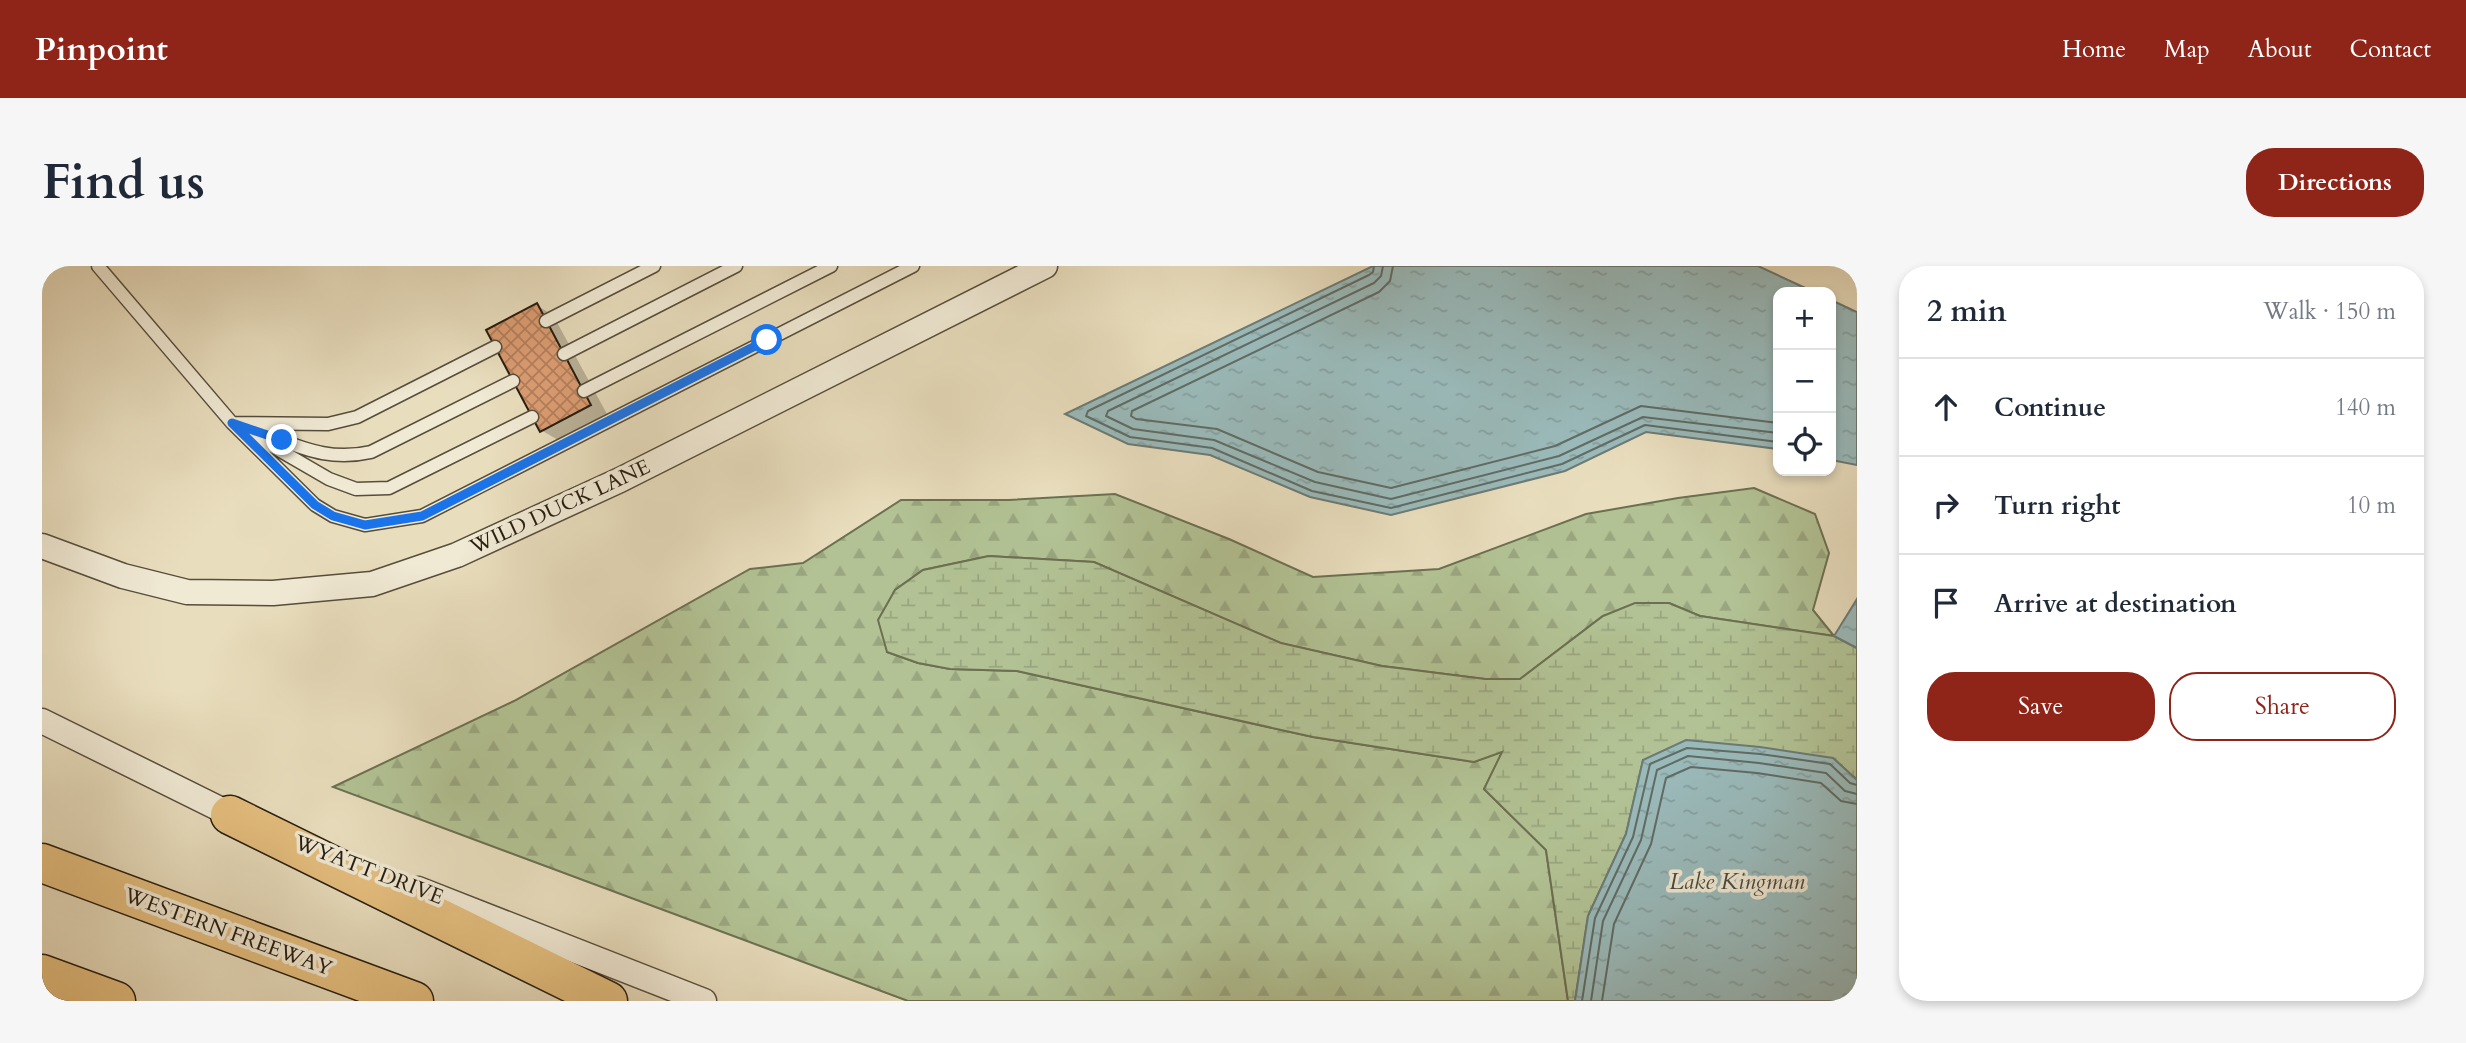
<!DOCTYPE html>
<meta charset="utf-8">
<style>
body{margin:0;font-family:Cardo,serif;background:#f6f6f7;color:#1f2937}
.controls{position:absolute;right:21px;top:21px;display:grid;overflow:hidden;border-radius:14px;box-shadow:0 4px 10px #0003}
.controls button{width:63px;height:63px;display:grid;place-items:center;padding:0;border:0;border-bottom:2px solid #e0e1e3;background:#fff;color:#1f2937;font:35px sans-serif}
.stop{position:absolute;width:21px;height:21px;margin:-16px;border:5px solid #1a73e8;border-radius:50%;background:#fff}
.stop.end{background:#1a73e8;border-color:#fff;box-shadow:0 2px 7px #0008}
.list{margin:0;padding:0;list-style:none}
h2{display:flex;justify-content:space-between;align-items:center;height:91px;margin:0;padding:0 28px;font-size:30px}
h2 small{font-size:23px;font-weight:400;color:#747a83}
.list li{display:grid;grid-template-columns:46px 1fr auto;gap:21px;align-items:center;box-sizing:border-box;height:98px;padding:0 28px;border-top:2px solid #e0e1e3}
.list b{display:block;font-size:26px;white-space:nowrap}
.list em{font-size:23px;font-style:normal;color:#747a83}
.actions{display:flex;gap:14px;padding:21px 28px}
.actions a{flex:1;padding:16px 0;border:2px solid #8f2418;border-radius:28px;text-align:center;font-size:24px;color:#8f2418}
.actions .main{background:#8f2418;color:#fff}
.icon{flex:none;width:38px;height:38px;fill:none;stroke:currentColor;stroke-width:2;stroke-linecap:round;stroke-linejoin:round}
.map{position:relative;flex:none;width:1815px;height:735px;overflow:hidden;border-radius:28px}
header{display:flex;align-items:center;gap:42px;box-sizing:border-box;height:98px;padding:0 35px;background:#8f2418;color:#fff}
header strong{font-size:33px}
nav{display:flex;gap:38px;margin-inline-start:auto;font-size:24px}
.intro{display:flex;align-items:center;justify-content:space-between;box-sizing:border-box;height:168px;padding:0 42px}
h1{margin:0;font-size:49px}
.button{padding:18px 32px;border-radius:28px;background:#8f2418;color:#fff;font-size:24px;font-weight:700}
main{display:flex;gap:42px;padding:0 42px}
aside{flex:1;background:#fff;border-radius:28px;box-shadow:0 4px 10px #0003}
.map>svg:first-child{display:block}
.forest{fill:url(#forest-firs);stroke:#6c7052;stroke-width:2}
.wetland{fill:url(#wetland-marsh);stroke:#6c7052;stroke-width:2}
.water{fill:url(#water-ripples);stroke:#6c7b76;stroke-width:2}
.shadow{fill:#0003}
.lines{fill:none;stroke-linecap:round;stroke-linejoin:round}
.shore{stroke:#606c65;stroke-width:2}
.building{fill:url(#building-cross-hatch);stroke:#261d10;stroke-width:2}
.service-casing{stroke:#564d3b;stroke-width:15}
.minor-casing{stroke:#564d3b;stroke-width:27}
.motorway-casing{stroke:#261d10;stroke-width:41}
.service{stroke:#f0e9d4;stroke-width:12}
.minor{stroke:#f0e9d4;stroke-width:24}
.motorway{stroke:#e4be7e;stroke-width:38}
.route{stroke:#1a73e8;stroke-width:9}
.labels{text-anchor:middle;dominant-baseline:central;stroke-width:7;stroke-linejoin:round;paint-order:stroke}
.street-label{font-size:21px;fill:#261d10;stroke:#f0e9d4}
.water-label{font-size:23px;font-style:italic;fill:#494c43;stroke:#f0e9d4}
</style>
<header>
<strong>Pinpoint</strong>
<nav><a>Home</a><a>Map</a><a>About</a><a>Contact</a></nav>
</header>
<div class="intro"><h1>Find us</h1><a class="button">Directions</a></div>
<main>
<div class="map">
<svg width="1815" height="735" viewBox="0 0 1815 735">
<defs>
<pattern id="forest-firs" width="22" height="20" patternUnits="userSpaceOnUse" patternTransform="scale(1.75)"><rect width="22" height="20" fill="#b2c294"/><path d="M5 1l3.5 6h-7zM16 11l3.5 6h-7z" fill="#99a67f"/></pattern>
<pattern id="wetland-marsh" width="20" height="14" patternUnits="userSpaceOnUse" patternTransform="scale(1.75)"><rect width="20" height="14" fill="#b2c294"/><path d="M1 5h8M5 5V1M11 12h8M15 12V8" fill="none" stroke="#99a67f"/></pattern>
<pattern id="water-ripples" width="26" height="14" patternUnits="userSpaceOnUse" patternTransform="scale(1.75)"><rect width="26" height="14" fill="#9ababa"/><path d="M2 4q2-2 4 0t4 0M15 11q2-2 4 0t4 0" fill="none" stroke="#859f9f"/></pattern>
<pattern id="building-cross-hatch" width="8" height="8" patternUnits="userSpaceOnUse" patternTransform="scale(1.75)"><rect width="8" height="8" fill="#da9b70"/><path d="M0 0l8 8M0 8l8-8" fill="none" stroke="#b17e5b"/></pattern>
</defs>
<rect width="100%" height="100%" fill="#e8ddbd"/>
<filter id="stains"><feTurbulence type="fractalNoise" baseFrequency=".00286" numOctaves="4"/><feColorMatrix values="0 0 0 0 .2 0 0 0 0 .09 0 0 0 0 .02 0 0 0 .5 -.17"/></filter>
<radialGradient id="worn" r=".72"><stop offset=".6" stop-color="#630" stop-opacity="0"/><stop offset="1" stop-color="#630" stop-opacity=".3"/></radialGradient>
<path class="forest" d="M1712 222 1773 248 1787 287 1771 344 1792 370 1658 350 1627 337 1561 350 1478 413H1443L1340 400 1238 377 1052 296 947 290 881 304 853 324 845 386 876 397 908 403 975 405 1271 471 1432 496 1461 485 1442 523 1504 584 1526 735H866L291 521 472 435 708 303 761 297 859 234H967L1073 228 1187 273 1271 311 1397 303 1544 248 1636 232Z"/>
<path class="wetland" d="M947 290 1052 296 1239 377 1340 400 1443 413H1478L1561 350 1593 337H1627L1658 350 1792 370 1815 382V514L1791 492 1601 494 1584 568 1546 650 1533 735H1526L1504 584 1442 523 1460 486 1432 496 1271 471 975 405 908 403 876 397 845 386 836 354 853 324 881 304Z"/>
<path class="water" d="M1331 0H1716L1772 26H1736V183L1604 166 1523 205 1349 249 1268 231 1168 189 1086 178 1023 148Z
M1789 34 1815 46V199L1789 194Z
M1815 333V382L1792 370Z
M1644 474 1718 481 1791 492 1815 514V735H1533L1546 650 1584 568 1601 494Z"/>
<path class="shadow" d="M494 39 511 49 565 148 516 174 499 164Z"/>
<g class="lines">
<path class="shore" d="M1332 0 1331 6 1327 9 1046 145 1044 150 1088 171 1170 182 1270 225 1349 242 1520 198 1603 159 1736 176
M1341 0 1339 10 1332 17 1066 145 1064 150 1091 163 1172 174 1273 216 1349 233 1517 190 1601 151 1736 167
M1351 0 1348 15 1337 26 1090 145 1089 150 1094 153 1175 163 1276 206 1349 222 1513 180 1599 140 1736 157
M1540 735 1553 652 1591 571 1608 498 1645 482 1718 488 1788 498 1808 517 1815 519
M1549 735 1561 655 1599 574 1615 504 1646 490 1717 497 1784 507 1803 525 1815 528
M1560 735 1572 658 1609 578 1624 512 1649 501 1715 507 1779 517 1799 535 1815 538"/>
</g>
<path class="building" d="M495 37 549 139 498 166 444 64Z"/>
<g class="lines">
<defs>
<path id="service" d="M56 0 190 157 273 239 291 250 323 259 380 250 871 0
M504 55 612 0
M522 88 694 0
M542 125 789 0
M190 157 286 158 315 151 453 81
M206 166 287 213 314 223 347 222 490 151
M216 166C257 180 285 196 329 186L471 115"/>
<path id="minor" d="M0 280 81 310 145 326 231 327 330 318 415 289 578 214 1003 0
M0 455 202 555
M376 623 662 735"/>
<path id="motorway" d="M188 549 566 735
M0 597 372 735
M0 708 74 735"/>
</defs>
<use href="#service" class="service-casing"/>
<use href="#minor" class="minor-casing"/>
<use href="#motorway" class="motorway-casing"/>
<use href="#service" class="service"/>
<use href="#minor" class="minor"/>
<use href="#motorway" class="motorway"/>
</g>
<g class="lines">
<path class="route" d="M240 174 190 157 273 239 291 250 323 259 380 250 725 74"/>
</g>
<g class="labels">
<g class="street-label">
<text transform="translate(518 241) rotate(-25)">WILD DUCK LANE</text>
<text transform="translate(327 604) rotate(21)">WYATT DRIVE</text>
<text transform="translate(186 666) rotate(20)">WESTERN FREEWAY</text>
</g>
<g class="water-label">
<text x="1695" y="615">Lake Kingman</text>
</g>
</g>
<rect width="100%" height="100%" filter="url(#stains)"/>
<rect width="100%" height="100%" fill="url(#worn)"/>
</svg>
<div class="controls">
<button>+</button>
<button>−</button>
<button><svg class="icon" aria-label="locate" viewBox="0 0 24 24"><circle cx="12" cy="12" r="6"/><path d="M12 2v4M12 18v4M2 12h4M18 12h4"/></svg></button>
</div>
<div class="stop" style="left:725px;top:74px"></div>
<div class="stop end" style="left:240px;top:174px"></div>
</div>
<aside>
<h2>2 min<small>Walk · 150 m</small></h2>
<ul class="list">
<li><svg class="icon" aria-label="ahead" viewBox="0 0 24 24"><path d="M12 20V5M6 11l6-6 6 6"/></svg><div><b>Continue</b></div><em>140 m</em></li>
<li><svg class="icon" aria-label="right" viewBox="0 0 24 24"><path d="M7 20v-9h11M14 6l5 5-5 5"/></svg><div><b>Turn right</b></div><em>10 m</em></li>
<li><svg class="icon" aria-label="arrive" viewBox="0 0 24 24"><path d="M6 21V4h12l-3 4 3 4H6"/></svg><div><b>Arrive at destination</b></div></li>
</ul>
<div class="actions"><a class="main">Save</a><a>Share</a></div>
</aside>
</main>
